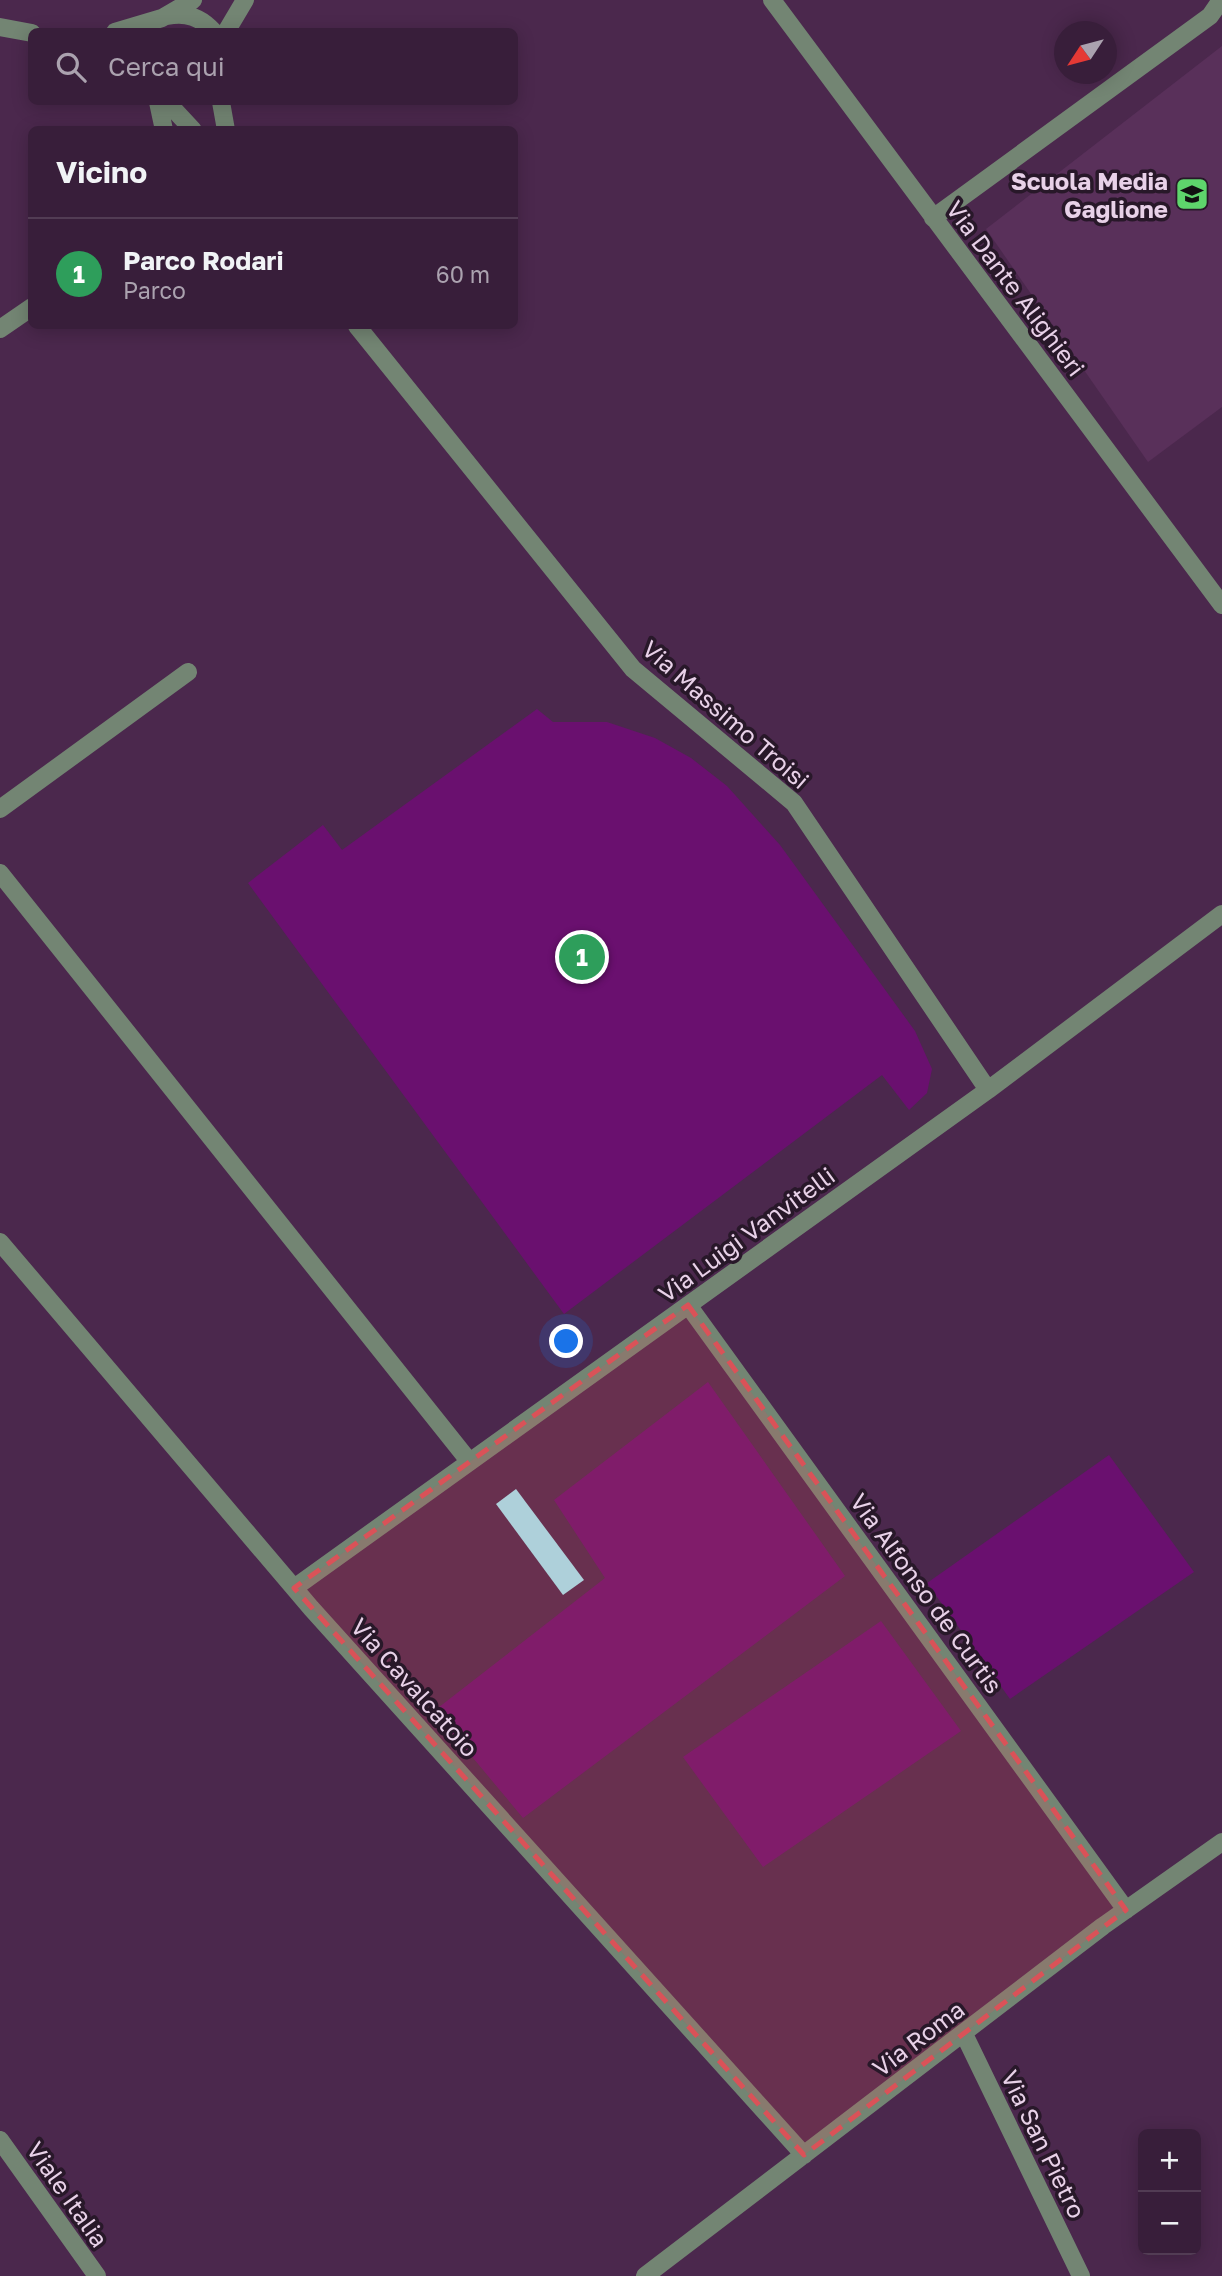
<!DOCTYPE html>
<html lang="it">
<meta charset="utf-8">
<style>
body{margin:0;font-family:"Golos Text",sans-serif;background:#432b45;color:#f1f3f6}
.controls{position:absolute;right:21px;bottom:21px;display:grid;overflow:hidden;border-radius:10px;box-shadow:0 4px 18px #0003}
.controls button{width:63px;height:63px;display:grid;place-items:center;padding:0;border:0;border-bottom:2px solid #523c54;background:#381e3a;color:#f1f3f6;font:35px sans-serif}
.compass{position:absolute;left:1054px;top:21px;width:63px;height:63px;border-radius:50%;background:#381e3a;box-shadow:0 4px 18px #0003;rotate:234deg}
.you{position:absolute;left:567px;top:1342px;width:24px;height:24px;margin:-18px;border:5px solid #fff;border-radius:50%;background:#1a73e8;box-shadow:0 0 0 10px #1a73e833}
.badge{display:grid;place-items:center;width:46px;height:46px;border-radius:50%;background:#d93025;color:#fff;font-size:23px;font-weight:700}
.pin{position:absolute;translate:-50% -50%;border:4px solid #fff;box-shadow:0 2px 7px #0006}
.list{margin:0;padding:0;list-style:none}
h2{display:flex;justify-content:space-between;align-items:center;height:91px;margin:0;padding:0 28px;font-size:30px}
h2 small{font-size:23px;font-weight:400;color:#aba2af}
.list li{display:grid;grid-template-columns:46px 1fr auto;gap:21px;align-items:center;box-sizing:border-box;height:112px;padding:0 28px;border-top:2px solid #523c54}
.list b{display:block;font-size:26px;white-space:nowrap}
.list p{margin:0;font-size:23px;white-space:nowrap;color:#aba2af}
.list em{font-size:23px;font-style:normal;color:#aba2af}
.icon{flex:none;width:38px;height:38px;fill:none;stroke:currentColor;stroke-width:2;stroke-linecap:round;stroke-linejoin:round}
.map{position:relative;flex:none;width:1222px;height:2276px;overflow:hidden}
.search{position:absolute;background:#381e3a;box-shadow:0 4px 18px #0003;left:28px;top:28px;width:490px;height:77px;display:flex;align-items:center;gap:18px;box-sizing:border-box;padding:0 24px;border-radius:10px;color:#aba2af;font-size:26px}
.panel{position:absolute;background:#381e3a;box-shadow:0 4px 18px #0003;left:28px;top:126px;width:490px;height:203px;border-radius:10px}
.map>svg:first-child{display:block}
.built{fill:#59305a}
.green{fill:#6a106f}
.building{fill:#a3f1fa}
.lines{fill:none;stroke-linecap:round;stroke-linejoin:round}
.minor{stroke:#738573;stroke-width:18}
.marked{fill:#da5258;fill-opacity:0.2;stroke:#da5258;stroke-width:5;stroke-dasharray:14 9;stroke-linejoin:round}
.labels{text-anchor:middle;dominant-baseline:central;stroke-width:7;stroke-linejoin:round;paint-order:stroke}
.poi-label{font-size:24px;font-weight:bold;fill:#e8d1e8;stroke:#281829;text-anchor:end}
.street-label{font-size:24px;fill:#e8d1e8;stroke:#281829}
</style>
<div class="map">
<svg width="1222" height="2276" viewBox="0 0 1222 2276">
<rect width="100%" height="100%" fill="#4b284d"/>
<path class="built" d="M1222 46V407L1148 462 986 229Z"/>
<path class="green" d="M537 709 553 722H607L655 738 691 758 727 786 780 845 915 1031 932 1069 927 1093 909 1110 882 1075 564 1314 248 883 323 825 342 850Z
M708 1382 845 1576 523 1818 434 1711 605 1578 554 1500Z
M1109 1455 1194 1572 1010 1699 927 1583Z
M881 1621 961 1731 763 1867 683 1757Z"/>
<path class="building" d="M516 1489 584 1580 563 1595 496 1504Z"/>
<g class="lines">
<path class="minor" d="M772 0 1222 605
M167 16C186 12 201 17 214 32
M0 27 32 33
M115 32 162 18 193 0
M226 32 245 0
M158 102 164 130
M167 102 193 130
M221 102 226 130
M933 218 1210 16 1221 0
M357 326 633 669 794 803 988 1090
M0 329 32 307
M0 809 188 672
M0 873 469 1461
M0 1242 311 1608 804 2155
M688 1305 1126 1910
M294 1588 988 1090 1222 914
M964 2034 1081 2276
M0 2140 97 2276
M645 2276 1103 1926 1222 1842"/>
</g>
<path class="marked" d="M688 1305 1126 1910 804 2155 294 1588Z"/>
<defs>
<symbol id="school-square" viewBox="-11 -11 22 22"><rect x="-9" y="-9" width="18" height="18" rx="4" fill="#5ed56c" stroke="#281829"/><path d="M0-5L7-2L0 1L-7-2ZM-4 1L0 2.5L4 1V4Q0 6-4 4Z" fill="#111"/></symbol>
</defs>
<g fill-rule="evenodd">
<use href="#school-square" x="1173" y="175" width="38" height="38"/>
</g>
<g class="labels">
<g class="poi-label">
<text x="1168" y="180">Scuola Media<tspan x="1168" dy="28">Gaglione</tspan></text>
</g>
<g class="street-label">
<text transform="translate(1016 288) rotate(53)">Via Dante Alighieri</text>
<text transform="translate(726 714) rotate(41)">Via Massimo Troisi</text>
<text transform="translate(746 1234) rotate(-36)">Via Luigi Vanvitelli</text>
<text transform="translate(927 1593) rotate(54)">Via Alfonso de Curtis</text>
<text transform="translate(415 1687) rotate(48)">Via Cavalcatoio</text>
<text transform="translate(918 2038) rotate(-37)">Via Roma</text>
<text transform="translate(1044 2144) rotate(64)">Via San Pietro</text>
<text transform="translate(68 2194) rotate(55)">Viale Italia</text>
</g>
</g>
</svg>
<div class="controls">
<button>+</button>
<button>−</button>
</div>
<svg class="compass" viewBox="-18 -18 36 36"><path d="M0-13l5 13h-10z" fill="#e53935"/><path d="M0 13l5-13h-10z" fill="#aba2af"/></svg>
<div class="you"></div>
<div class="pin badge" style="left:582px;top:957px;background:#2e9e5b">1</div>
<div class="search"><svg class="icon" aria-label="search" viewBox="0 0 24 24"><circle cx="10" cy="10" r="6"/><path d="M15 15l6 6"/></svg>Cerca qui</div>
<section class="panel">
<h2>Vicino<small></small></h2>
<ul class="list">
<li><span class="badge" style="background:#2e9e5b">1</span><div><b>Parco Rodari</b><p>Parco</p></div><em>60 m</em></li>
</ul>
</section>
</div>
